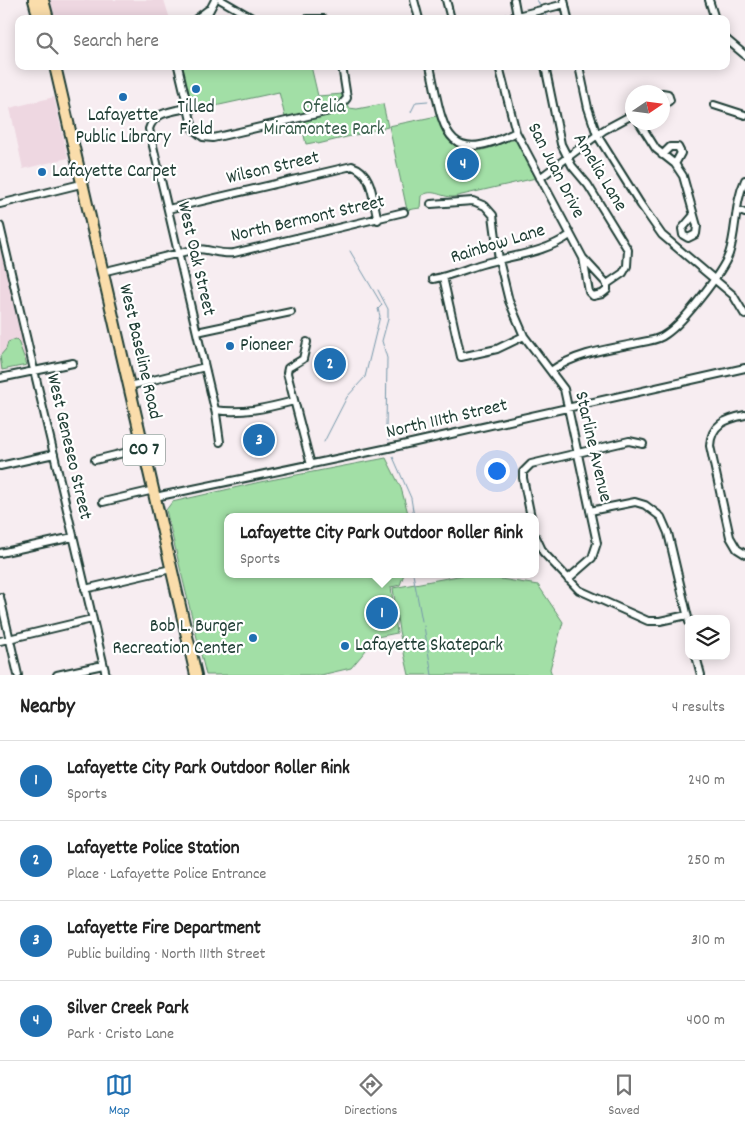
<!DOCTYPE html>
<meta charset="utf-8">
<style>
body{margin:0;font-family:Dekko,sans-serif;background:#f2f2f2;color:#222}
.controls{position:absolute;right:15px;bottom:15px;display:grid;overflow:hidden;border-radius:10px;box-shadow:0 2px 12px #0003}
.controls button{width:45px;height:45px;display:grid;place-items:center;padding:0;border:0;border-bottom:1px solid #e0e0e0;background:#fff;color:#222;font:25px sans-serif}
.compass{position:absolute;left:625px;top:85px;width:45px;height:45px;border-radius:50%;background:#fff;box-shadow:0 2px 12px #0003;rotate:77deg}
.you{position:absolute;left:496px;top:470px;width:18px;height:18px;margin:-12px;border:4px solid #fff;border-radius:50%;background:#1a73e8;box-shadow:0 0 0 8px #1a73e833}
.badge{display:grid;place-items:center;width:32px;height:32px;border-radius:50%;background:#1f6fb2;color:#fff;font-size:16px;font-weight:700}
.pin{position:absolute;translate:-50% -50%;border:2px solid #fff;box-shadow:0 1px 5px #0006}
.popup{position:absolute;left:224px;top:513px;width:315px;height:65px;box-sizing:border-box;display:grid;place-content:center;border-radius:10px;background:#fff;filter:drop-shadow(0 1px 4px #0005);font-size:16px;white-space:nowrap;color:#767676}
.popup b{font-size:19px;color:#222}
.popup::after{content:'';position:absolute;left:50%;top:100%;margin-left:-10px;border:10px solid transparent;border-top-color:#fff}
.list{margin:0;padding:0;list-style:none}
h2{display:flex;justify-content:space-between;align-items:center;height:65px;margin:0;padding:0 20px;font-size:21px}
h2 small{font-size:16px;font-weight:400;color:#767676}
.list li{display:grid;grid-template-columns:32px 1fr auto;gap:15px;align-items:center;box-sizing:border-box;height:80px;padding:0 20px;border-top:1px solid #e0e0e0}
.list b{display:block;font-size:19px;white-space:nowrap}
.list p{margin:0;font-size:16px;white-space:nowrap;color:#767676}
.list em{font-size:16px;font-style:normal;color:#767676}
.icon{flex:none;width:28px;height:28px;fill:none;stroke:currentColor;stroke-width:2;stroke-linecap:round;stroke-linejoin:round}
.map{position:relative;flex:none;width:745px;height:675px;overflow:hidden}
.search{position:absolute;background:#fff;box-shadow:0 2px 12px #0003;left:15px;right:15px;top:15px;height:55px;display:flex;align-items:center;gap:12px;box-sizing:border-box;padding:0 18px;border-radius:10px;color:#767676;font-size:19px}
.sheet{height:385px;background:#fff}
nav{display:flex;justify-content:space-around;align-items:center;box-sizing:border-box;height:70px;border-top:1px solid #e0e0e0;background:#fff;font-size:14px;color:#767676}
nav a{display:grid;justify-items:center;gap:2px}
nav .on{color:#1f6fb2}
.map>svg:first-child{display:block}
.built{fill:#eed7e1}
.green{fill:#a2dfa6;stroke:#608e6d}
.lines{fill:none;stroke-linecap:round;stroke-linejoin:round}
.stream{stroke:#7598aa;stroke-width:1}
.street-casing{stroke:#1f3d34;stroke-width:10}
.primary-casing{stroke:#1f3d34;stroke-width:14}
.street{stroke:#fff;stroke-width:6}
.primary{stroke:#faddab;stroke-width:10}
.poi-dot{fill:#1f6fb2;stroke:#fff;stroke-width:2}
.labels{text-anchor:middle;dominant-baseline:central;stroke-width:4.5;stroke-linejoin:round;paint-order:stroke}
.shield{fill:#fff;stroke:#627771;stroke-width:1}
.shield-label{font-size:18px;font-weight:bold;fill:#1f3d34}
.poi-label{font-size:19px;fill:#1f3d34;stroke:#fff;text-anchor:start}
.park-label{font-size:19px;fill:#395d4b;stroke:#fff}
.street-label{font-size:19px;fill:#1f3d34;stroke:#fff}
</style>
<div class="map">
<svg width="745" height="675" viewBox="0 0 745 675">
<rect width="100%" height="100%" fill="#f7edf1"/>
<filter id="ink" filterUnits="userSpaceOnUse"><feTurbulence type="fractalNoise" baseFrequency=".02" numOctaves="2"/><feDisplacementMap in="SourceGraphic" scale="10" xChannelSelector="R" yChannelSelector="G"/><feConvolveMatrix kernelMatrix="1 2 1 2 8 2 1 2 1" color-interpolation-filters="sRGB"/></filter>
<g filter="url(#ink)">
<path class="built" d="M47 0H164L170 19H53Z
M54 97 68 158 23 169 10 108Z
M0 244 28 363 0 371Z"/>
<path class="green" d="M181 66H311L318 96 343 94 349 108 357 109 383 104 388 127 318 144 317 142 306 144 299 114 285 117 279 92 192 111Z
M437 116C447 146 461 158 493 147 500 145 509 139 516 140L536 178 453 197C440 197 433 188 421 196L420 208 407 210 389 126Z
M16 339 18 341 27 365 2 370 0 356 6 349 8 342Z
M386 458 401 488 409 517H228V574H404L400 585 391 587 397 633 377 637 351 668 321 675H206L166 510 172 502 260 482Z
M469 574 538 585 563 622 550 669 552 675H409L399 631 393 588Z"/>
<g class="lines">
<path class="stream" d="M537 0 541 7
M544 12 548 19
M411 112 416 102 428 101
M378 290 388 309V319L382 341 387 358 386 429 389 440
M324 442 347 397 365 377 380 316 378 309 382 305 350 251
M393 457 411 498 414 517
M413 574 422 621
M424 626 432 675"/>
<defs>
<path id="street" d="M221 0 254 19
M414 0 419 19
M446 0 451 19
M514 0 517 16
M564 0 568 19
M709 0 715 19
M196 19 208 10
M205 19 215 0
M307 19H324
M505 19 565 4
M726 39 745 55
M178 66 193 129 203 137 213 138 338 109 347 98 342 66
M430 66C443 124 442 170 516 132
M499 66 516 132 583 258 607 284V290L602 294 593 296 589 292 583 258
M545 66 561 144 572 166 588 185 628 250 627 266 623 273 607 284
M579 66 588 108 597 135 641 205 662 235 733 295 745 315
M662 93 668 94 670 100 662 107
M714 105 745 115
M188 108C172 111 154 112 149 129L216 414 220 442
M639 122 656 149 675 164 683 176 697 226 696 234 688 238 683 235 682 229 693 216
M662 155 670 147H678L681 153 675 164
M540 178 604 130 632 115
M0 204 81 184
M431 204 473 201 485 206 493 215 499 260 509 301 524 336 564 389 597 543 592 558 568 579
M168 209 352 166C374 173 372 200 378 220
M737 210 745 213
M0 226 106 675
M102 272 196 249C210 249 221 255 234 253L404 212
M443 277 461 357 497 349 524 336
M433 279C450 276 465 269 482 264 512 255 543 254 570 235
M197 332 291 312
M307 342 303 359 288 368 287 373 311 465
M551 371C578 351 617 348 648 341 654 340 661 338 666 334 683 323 722 273 729 254 737 230 734 204 745 180
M0 378 73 363
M129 386 205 367
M215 410C243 414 267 408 294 401
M745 415C726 419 711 424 710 446L730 537 737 549 745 554
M95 460 144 448
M0 466 54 454
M155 497 398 446 745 368
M103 502 154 490
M590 511 635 502 645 505 661 517 668 533 689 622
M531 517 523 478V472L531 464 629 441 643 444
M536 537 543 552 579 590 648 621H660L687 615
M0 553 73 537
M85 589 171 569
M0 597 18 675
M0 641 92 619
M696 656 701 675
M57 675 103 665"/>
<path id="primary" d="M34 0 39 19
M43 0 48 19
M55 66 196 675"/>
</defs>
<use href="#street" class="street-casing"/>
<use href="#primary" class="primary-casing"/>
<use href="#street" class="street"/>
<use href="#primary" class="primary"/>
</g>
</g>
<g class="poi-dot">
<circle cx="196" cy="89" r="5"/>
<circle cx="123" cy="97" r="5"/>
<circle cx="42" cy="172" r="5"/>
<circle cx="230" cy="346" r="5"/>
<circle cx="253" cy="638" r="5"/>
<circle cx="345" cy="646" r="5"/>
</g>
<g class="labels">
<rect class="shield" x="123" y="434.5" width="42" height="31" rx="4"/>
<g class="shield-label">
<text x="144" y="450">CO 7</text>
</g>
<g class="poi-label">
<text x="196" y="108" text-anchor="middle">Tilled<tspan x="196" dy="22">Field</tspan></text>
<text x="123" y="116" text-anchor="middle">Lafayette<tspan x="123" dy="22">Public Library</tspan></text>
<text x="52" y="172">Lafayette Carpet</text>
<text x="240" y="346">Pioneer</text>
<text x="243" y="627" text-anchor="end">Bob L. Burger<tspan x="243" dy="22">Recreation Center</tspan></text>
<text x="355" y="646">Lafayette Skatepark</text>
</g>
<g class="park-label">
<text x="324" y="108">Ofelia<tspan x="324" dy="22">Miramontes Park</tspan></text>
</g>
<g class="street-label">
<text transform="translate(273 169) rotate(-13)">Wilson Street</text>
<text transform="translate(555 171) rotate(63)">San Juan Drive</text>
<text transform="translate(599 173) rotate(59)">Amelia Lane</text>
<text transform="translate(308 220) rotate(-13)">North Bermont Street</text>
<text transform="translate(498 245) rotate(-17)">Rainbow Lane</text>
<text transform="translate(195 259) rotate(77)">West Oak Street</text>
<text transform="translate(139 352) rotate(77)">West Baseline Road</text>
<text transform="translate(447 420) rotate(-13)">North 111th Street</text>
<text transform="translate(68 447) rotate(77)">West Geneseo Street</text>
<text transform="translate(592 447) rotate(77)">Starline Avenue</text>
</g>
</g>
</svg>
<div class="controls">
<button><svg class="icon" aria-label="layers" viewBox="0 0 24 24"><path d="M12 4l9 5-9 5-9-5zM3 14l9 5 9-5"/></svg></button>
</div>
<svg class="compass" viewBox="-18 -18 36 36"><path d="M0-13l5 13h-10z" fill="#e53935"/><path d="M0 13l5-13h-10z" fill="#767676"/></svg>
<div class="you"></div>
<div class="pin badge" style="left:382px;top:613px">1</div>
<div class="popup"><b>Lafayette City Park Outdoor Roller Rink</b>Sports</div>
<div class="pin badge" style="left:330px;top:364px">2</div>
<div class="pin badge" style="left:259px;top:440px">3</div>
<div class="pin badge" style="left:463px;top:164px">4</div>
<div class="search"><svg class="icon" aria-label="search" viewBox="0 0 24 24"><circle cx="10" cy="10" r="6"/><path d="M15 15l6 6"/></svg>Search here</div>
</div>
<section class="sheet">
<h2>Nearby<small>4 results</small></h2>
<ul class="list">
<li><span class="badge">1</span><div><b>Lafayette City Park Outdoor Roller Rink</b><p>Sports</p></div><em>240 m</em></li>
<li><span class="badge">2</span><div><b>Lafayette Police Station</b><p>Place · Lafayette Police Entrance</p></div><em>250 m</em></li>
<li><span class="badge">3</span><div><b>Lafayette Fire Department</b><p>Public building · North 111th Street</p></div><em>310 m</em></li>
<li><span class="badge">4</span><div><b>Silver Creek Park</b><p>Park · Cristo Lane</p></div><em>400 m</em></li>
</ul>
</section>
<nav>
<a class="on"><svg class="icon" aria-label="map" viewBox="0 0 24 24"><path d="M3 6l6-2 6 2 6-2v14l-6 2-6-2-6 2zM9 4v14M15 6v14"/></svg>Map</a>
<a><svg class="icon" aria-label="directions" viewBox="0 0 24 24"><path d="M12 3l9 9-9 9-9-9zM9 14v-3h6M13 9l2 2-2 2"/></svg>Directions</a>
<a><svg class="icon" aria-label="saved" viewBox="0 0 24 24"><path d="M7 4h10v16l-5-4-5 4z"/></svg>Saved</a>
</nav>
